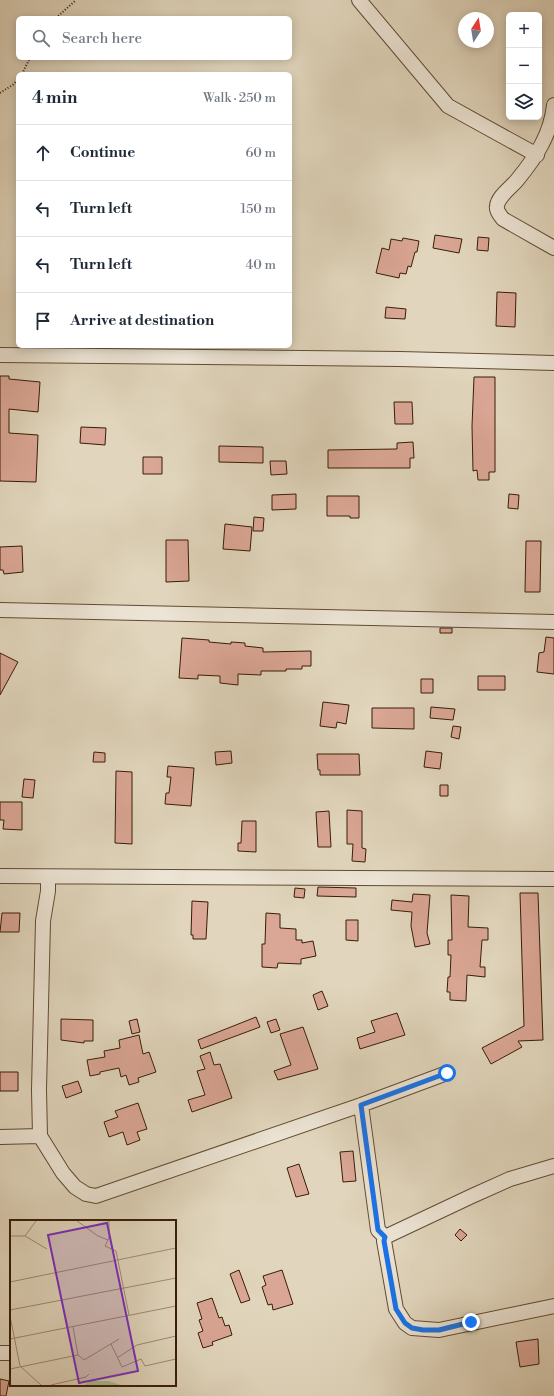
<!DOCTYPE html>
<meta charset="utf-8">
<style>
body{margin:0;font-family:"Libre Bodoni",serif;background:#f2f2f3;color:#1f2937}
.controls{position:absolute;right:12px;top:12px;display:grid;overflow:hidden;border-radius:6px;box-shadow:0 2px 10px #0003}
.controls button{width:36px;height:36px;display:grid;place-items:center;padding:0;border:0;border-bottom:1px solid #e0e1e3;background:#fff;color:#1f2937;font:20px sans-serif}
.compass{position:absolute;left:458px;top:12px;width:36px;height:36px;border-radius:50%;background:#fff;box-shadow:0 2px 10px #0003;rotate:12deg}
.stop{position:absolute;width:12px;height:12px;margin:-9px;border:3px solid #1a73e8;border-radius:50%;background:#fff}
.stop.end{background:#1a73e8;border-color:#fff;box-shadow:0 1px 4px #0008}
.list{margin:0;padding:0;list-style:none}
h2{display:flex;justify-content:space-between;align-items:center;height:52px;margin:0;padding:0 16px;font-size:17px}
h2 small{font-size:13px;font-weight:400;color:#747a83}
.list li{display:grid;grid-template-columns:26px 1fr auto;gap:12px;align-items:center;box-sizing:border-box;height:56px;padding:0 16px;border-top:1px solid #e0e1e3}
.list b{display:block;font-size:15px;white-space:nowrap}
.list em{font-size:13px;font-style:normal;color:#747a83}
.icon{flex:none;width:22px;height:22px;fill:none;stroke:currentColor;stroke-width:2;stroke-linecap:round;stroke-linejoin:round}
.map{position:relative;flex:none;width:554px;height:1396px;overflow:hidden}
.search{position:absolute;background:#fff;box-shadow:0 2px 10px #0003;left:16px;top:16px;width:276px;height:44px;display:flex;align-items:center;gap:10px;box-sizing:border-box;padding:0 14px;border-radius:6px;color:#747a83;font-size:15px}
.panel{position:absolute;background:#fff;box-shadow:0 2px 10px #0003;left:16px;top:72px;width:276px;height:276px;border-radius:6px}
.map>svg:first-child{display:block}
.building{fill:#daa695;stroke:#381d06}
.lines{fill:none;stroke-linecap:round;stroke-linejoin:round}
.minor-casing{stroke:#624b34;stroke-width:16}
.path{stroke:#381d06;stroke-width:2;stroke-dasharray:1 2;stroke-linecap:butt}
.minor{stroke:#ece4d4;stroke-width:14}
.route{stroke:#1a73e8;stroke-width:5}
.inset-road{fill:none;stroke:#9d8c74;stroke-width:1}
.view{fill:#7b2cbf;fill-opacity:0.15;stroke:#7b2cbf;stroke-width:2}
.inset-edge{fill:none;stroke:#381d06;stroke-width:2}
</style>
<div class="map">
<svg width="554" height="1396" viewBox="0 0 554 1396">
<rect width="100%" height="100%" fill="#e1d6bd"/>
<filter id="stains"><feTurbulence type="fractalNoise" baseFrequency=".005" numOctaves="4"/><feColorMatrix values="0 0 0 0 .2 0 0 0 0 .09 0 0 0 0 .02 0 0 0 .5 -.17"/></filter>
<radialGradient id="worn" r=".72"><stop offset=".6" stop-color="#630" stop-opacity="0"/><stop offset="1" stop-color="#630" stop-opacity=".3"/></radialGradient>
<path class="building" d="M435 235 462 239 459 253 433 248Z
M478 237 489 238 488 251 477 250Z
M403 238 419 241 417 252H415L411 267 408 266 406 274 400 273 399 278 376 273 382 248 389 250 391 239 402 241Z
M497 292 516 293 515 327 496 326Z
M386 307 406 309 405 319 385 318Z
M0 376H9V379L40 382 38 412 9 409V433L38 435 36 482 0 481Z
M474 377H495V472H489V480H478L477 470 473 471 472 426Z
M394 402H412L413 424H395Z
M81 427 106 428 105 445 80 443Z
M413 442 414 458H410V468H328V450L397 449V443Z
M219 446 263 447V463L219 462Z
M143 457H162V474H143Z
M270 461H286L287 474 271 475Z
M296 494V509L272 510V495Z
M509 494 519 495 518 509 508 508Z
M327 496H359V518H350V516H327Z
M254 517 264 518 263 531H253Z
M225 524 252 527 250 551 223 549Z
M166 540H188L189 581 166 582Z
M526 541H541L540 592H525Z
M22 546 23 572 4 574 3 570H0V547Z
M440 628H452V633H440Z
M546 637 554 638V674L537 672 539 653 544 652Z
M182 638 209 640V642L231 644V642L245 643V646L263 648V652L311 651V666H302V669H286V671H261V675L238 674V685L220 683V676L198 675V679L179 678Z
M0 653 18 662 0 695Z
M478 676H505V690H478Z
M421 679H433V693H421Z
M323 702 349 705 346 724 337 722 336 728 320 726Z
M431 707 455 709 453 720 430 718Z
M372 708H414V729L372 728Z
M453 726 461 727 459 739 451 737Z
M231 751 232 763 216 765 215 752Z
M426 751 442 753 440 769 424 767Z
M94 752 105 753V762H93Z
M317 754H359L360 775H320V770H318Z
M168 766 194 768 191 806 165 804 166 793H169L171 777H167Z
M116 771 132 772V844L115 843Z
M24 779 35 780 33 798 22 797Z
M440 785H448V796H440Z
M0 802H22V830L3 829 4 820H0Z
M347 810 362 811V848L366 849 365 862 352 861 353 844H347Z
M329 811 331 847H318L316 812Z
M242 821H256V852L238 851V843H241Z
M318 887 356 888V897L317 896Z
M295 888 305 889 304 898 294 897Z
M520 893H538L543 1040 518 1041 522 1047 491 1064 482 1048 524 1026Z
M413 894 430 895 427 933 430 944 415 947 411 926 412 912 391 910 392 900 412 902Z
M451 895 469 896 468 927 488 928V940H482L480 967H485V977L467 975 466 1001 450 1000V992H447L448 977H450L451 955H448V940H452Z
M192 901 208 902 206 939H193V935H191Z
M2 913H20L19 932H0Z
M266 913 280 914V928L296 929V940H302V943L313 941 316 956 301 959V964L278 963 277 968 262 967V944H265Z
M346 920H358V941L346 940Z
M322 991 328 1006 318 1010 313 995Z
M397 1013 405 1035 360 1049 357 1038 375 1032 371 1021Z
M256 1017 260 1027 201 1049 198 1040Z
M61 1019 93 1020V1041H84V1043L61 1040Z
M137 1019 140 1032 132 1034 129 1021Z
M276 1019 280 1030 271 1033 267 1022Z
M303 1027 318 1069 278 1080 274 1071 291 1065 280 1034Z
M139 1035 143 1054 149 1052 156 1072 138 1078 139 1082 129 1085 126 1075 121 1077 119 1068 100 1072V1074L90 1076 87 1060 105 1057 104 1051 120 1048 119 1040Z
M210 1052 214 1065 220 1064 232 1098 192 1112 188 1100 205 1095 197 1071 205 1069 200 1056Z
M0 1072H18V1091H0Z
M78 1081 82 1092 66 1098 62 1086Z
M138 1103 147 1129 137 1132 140 1140 127 1145 123 1132 109 1137 104 1122 118 1117 115 1111Z
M353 1151 356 1181 343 1182 340 1152Z
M299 1164 309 1194 296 1197 287 1168Z
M460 1229 467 1235 461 1241 455 1235Z
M239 1270 250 1300 241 1303 230 1274Z
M282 1270 293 1304 273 1310 272 1304 268 1305 262 1287 266 1285 263 1276Z
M212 1298 219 1318 222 1317 225 1326 229 1325 232 1335 212 1342 213 1345 203 1348 198 1333 203 1331 199 1320 202 1319 197 1303Z
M538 1339 539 1364 520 1367 516 1342Z
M0 1379 9 1381 6 1396H0Z"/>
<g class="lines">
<defs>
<path id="minor" d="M359 0 448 106 537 155
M554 105C551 134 536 157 518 179 512 187 498 196 497 206 496 211 500 215 503 219L554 248
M0 355 400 359 554 363
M0 610 554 622
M0 876 554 879
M48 877V891L43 921 39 1090 40 1136 63 1173 75 1187 86 1194 96 1196 361 1105 447 1073
M361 1105 378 1230 385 1237 384 1241 396 1309 405 1323 412 1328 439 1330 554 1306
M0 1137 40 1136
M385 1237 472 1196 510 1179 554 1166
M0 1353H11"/>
</defs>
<use href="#minor" class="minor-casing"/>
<path class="path" d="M56 18 76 0
M22 74 30 58
M0 93 14 84 18 79"/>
<use href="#minor" class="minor"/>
</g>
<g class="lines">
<path class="route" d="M447 1073 361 1105 378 1230 385 1237 384 1241 396 1309 405 1323 412 1328 423 1330H439L471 1322"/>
</g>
<g transform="translate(10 1220)">
<rect width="166" height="166" fill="#e1d6bd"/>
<path d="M81 161H98L111 165H74Z" fill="#acbf96"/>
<path class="inset-road" d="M67 1 88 16 98 20M99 1V18L95 26 106 31 119 95M0 16H15L37 29M15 16 26 1M0 62 166 28M0 90 166 58M0 96 10 146 31 165M63 107 68 135 74 140 109 119M0 119 166 86M101 124 112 147 131 139 135 146 166 139M107 138 127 125 166 116M0 149 68 135M41 165 76 157 79 154"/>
<path class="view" d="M97 3 128 151 69 163 38 15Z"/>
<rect width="166" height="166" class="inset-edge"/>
</g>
<rect width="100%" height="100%" filter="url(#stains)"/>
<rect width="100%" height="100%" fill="url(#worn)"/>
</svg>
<div class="controls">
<button>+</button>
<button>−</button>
<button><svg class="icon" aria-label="layers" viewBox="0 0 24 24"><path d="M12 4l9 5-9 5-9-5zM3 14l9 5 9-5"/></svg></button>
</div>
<svg class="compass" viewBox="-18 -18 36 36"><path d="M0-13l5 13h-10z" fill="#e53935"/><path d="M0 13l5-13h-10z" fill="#747a83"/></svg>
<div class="stop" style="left:447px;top:1073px"></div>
<div class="stop end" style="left:471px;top:1322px"></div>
<div class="search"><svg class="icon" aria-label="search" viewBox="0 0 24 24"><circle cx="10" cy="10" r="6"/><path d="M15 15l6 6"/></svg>Search here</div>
<section class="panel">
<h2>4 min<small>Walk · 250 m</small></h2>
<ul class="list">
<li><svg class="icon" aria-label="ahead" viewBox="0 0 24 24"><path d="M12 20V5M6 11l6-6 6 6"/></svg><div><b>Continue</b></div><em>60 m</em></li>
<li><svg class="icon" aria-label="left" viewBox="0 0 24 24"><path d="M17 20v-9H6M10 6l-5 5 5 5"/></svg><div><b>Turn left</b></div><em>150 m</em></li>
<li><svg class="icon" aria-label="left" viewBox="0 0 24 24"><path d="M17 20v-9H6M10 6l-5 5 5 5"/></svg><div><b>Turn left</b></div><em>40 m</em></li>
<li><svg class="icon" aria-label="arrive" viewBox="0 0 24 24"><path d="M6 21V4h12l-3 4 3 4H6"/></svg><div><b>Arrive at destination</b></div></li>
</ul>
</section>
</div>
